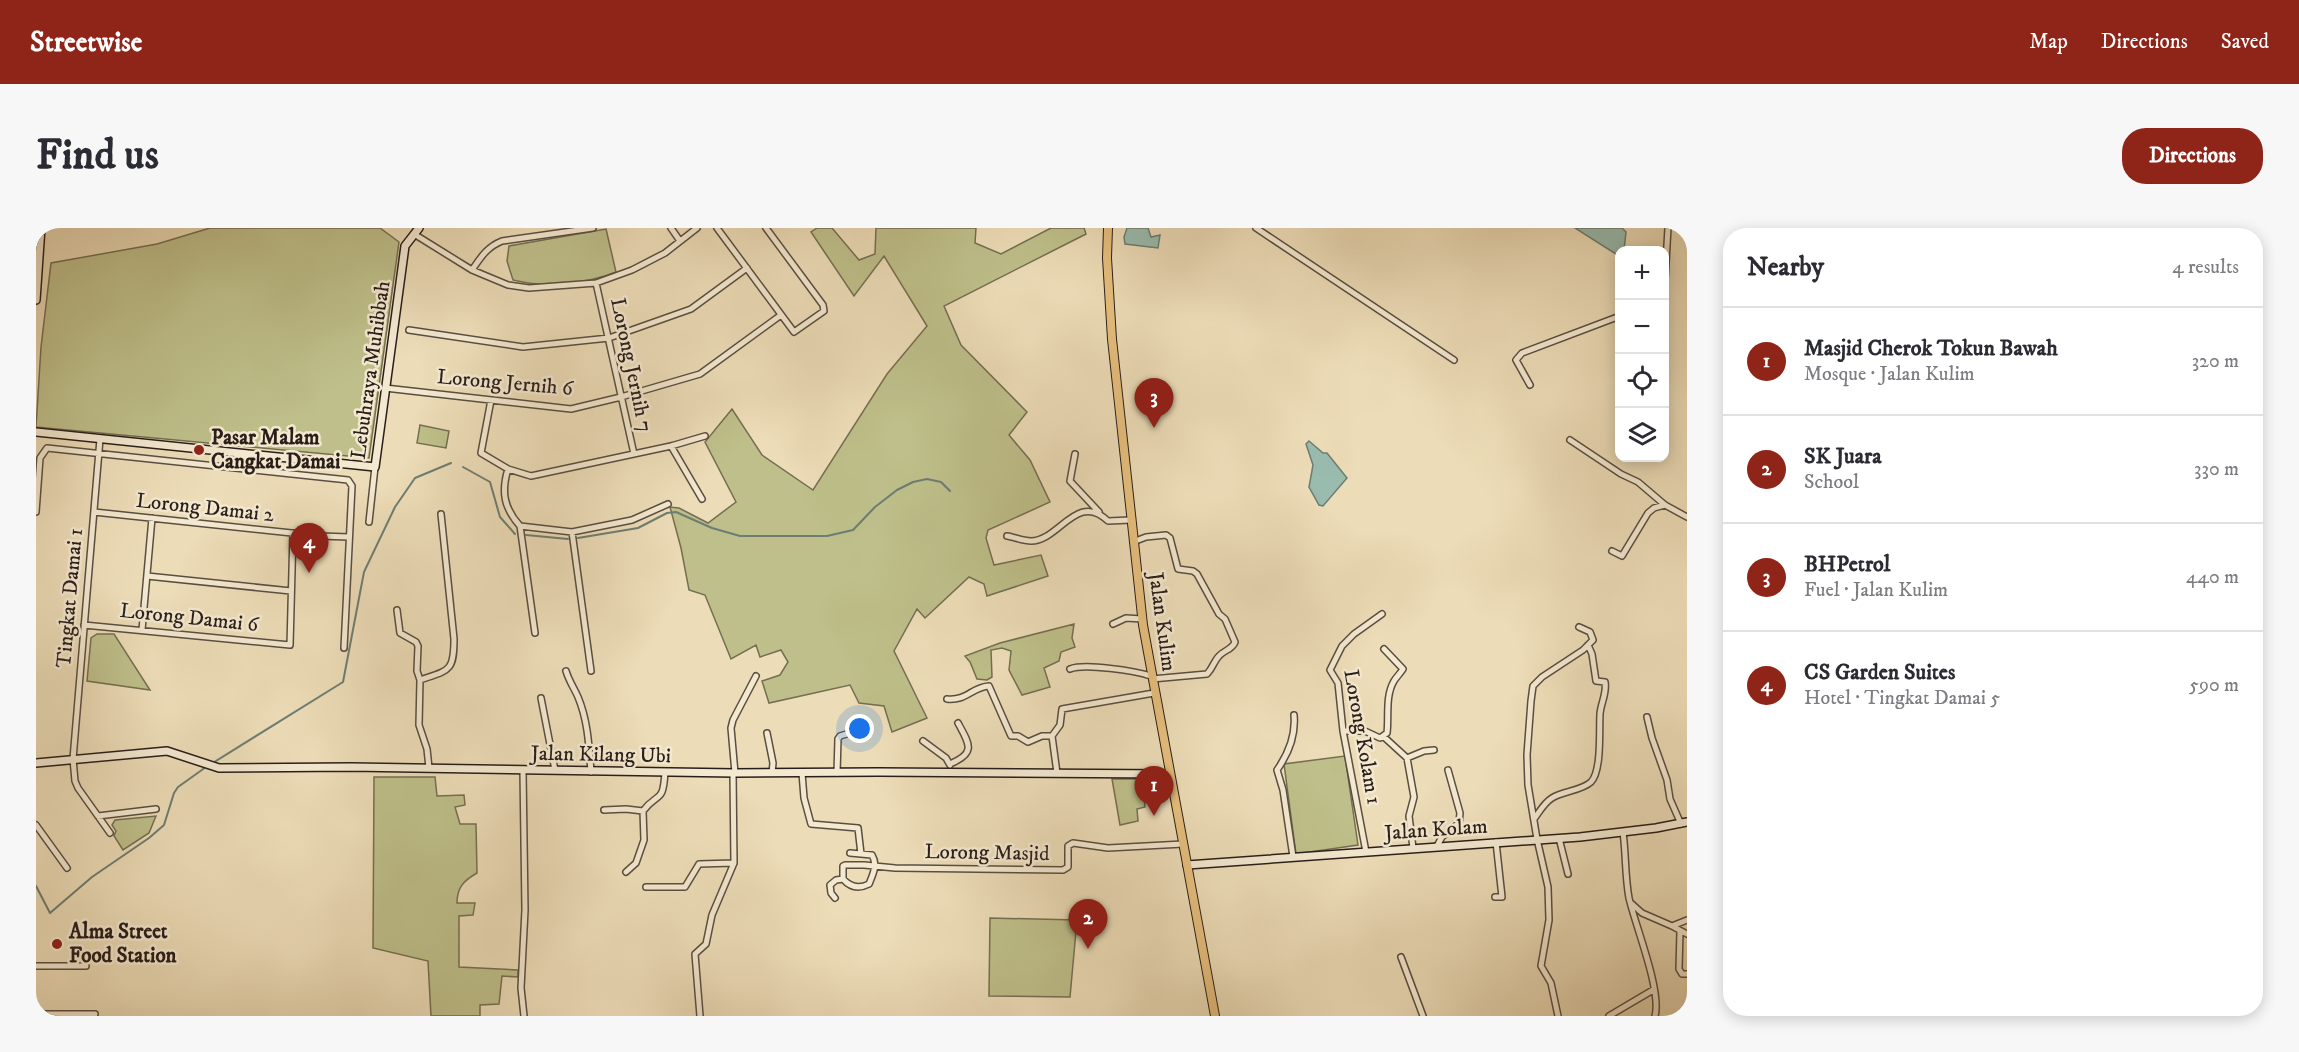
<!DOCTYPE html>
<meta charset="utf-8">
<style>
body{margin:0;font-family:"IM FELL DW Pica",serif;background:#f7f7f7;color:#2b2b33}
.controls{position:absolute;right:18px;top:18px;display:grid;overflow:hidden;border-radius:12px;box-shadow:0 3px 15px #0003}
.controls button{width:54px;height:54px;display:grid;place-items:center;padding:0;border:0;border-bottom:2px solid #e1e1e2;background:#fff;color:#2b2b33;font:30px sans-serif}
.you{position:absolute;left:824px;top:501px;width:21px;height:21px;margin:-15px;border:4px solid #fff;border-radius:50%;background:#1a73e8;box-shadow:0 0 0 9px #1a73e833}
.badge{display:grid;place-items:center;width:39px;height:39px;border-radius:50%;background:#8f2418;color:#fff;font-size:20px;font-weight:700}
.pin{position:absolute;translate:-50% -50px;filter:drop-shadow(0 2px 3px #0008)}
.pin::after{content:'';position:absolute;top:32px;width:21px;height:18px;background:inherit;clip-path:polygon(0 0,100% 0,50% 100%)}
.list{margin:0;padding:0;list-style:none}
h2{display:flex;justify-content:space-between;align-items:center;height:78px;margin:0;padding:0 24px;font-size:26px}
h2 small{font-size:20px;font-weight:400;color:#7c7c81}
.list li{display:grid;grid-template-columns:39px 1fr auto;gap:18px;align-items:center;box-sizing:border-box;height:108px;padding:0 24px;border-top:2px solid #e1e1e2}
.list b{display:block;font-size:22px;white-space:nowrap}
.list p{margin:0;font-size:20px;white-space:nowrap;color:#7c7c81}
.list em{font-size:20px;font-style:normal;color:#7c7c81}
.icon{flex:none;width:33px;height:33px;fill:none;stroke:currentColor;stroke-width:2;stroke-linecap:round;stroke-linejoin:round}
.map{position:relative;flex:none;width:1651px;height:788px;overflow:hidden;border-radius:24px}
header{display:flex;align-items:center;gap:36px;box-sizing:border-box;height:84px;padding:0 30px;background:#8f2418;color:#fff}
header strong{font-size:28px}
nav{display:flex;gap:33px;margin-inline-start:auto;font-size:21px}
.intro{display:flex;align-items:center;justify-content:space-between;box-sizing:border-box;height:144px;padding:0 36px}
h1{margin:0;font-size:42px}
.button{padding:15px 27px;border-radius:24px;background:#8f2418;color:#fff;font-size:21px;font-weight:700}
main{display:flex;gap:36px;padding:0 36px}
aside{flex:1;background:#fff;border-radius:24px;box-shadow:0 3px 15px #0003}
.map>svg:first-child{display:block}
.green{fill:#bebf8a;stroke:#746e52;stroke-width:1.5}
.water{fill:#99bcaf;stroke:#6d7d73;stroke-width:1.5}
.lines{fill:none;stroke-linecap:round;stroke-linejoin:round}
.stream{stroke:#6d7d73;stroke-width:2}
.street-casing{stroke:#5a4e40;stroke-width:8}
.secondary-casing{stroke:#2a1e19;stroke-width:10}
.primary-casing{stroke:#2a1e19;stroke-width:10}
.street{stroke:#f3e8d0;stroke-width:5}
.secondary{stroke:#f3e8d0;stroke-width:7}
.primary{stroke:#e6be7c;stroke-width:8}
.poi-dot{fill:#8f2418;stroke:#f3e8d0;stroke-width:2}
.labels{text-anchor:middle;dominant-baseline:central;stroke-width:5;stroke-linejoin:round;paint-order:stroke}
.street-label{font-size:21px;fill:#2a1e19;stroke:#f3e8d0}
.poi-label{font-size:21px;font-weight:bold;fill:#2a1e19;stroke:#f3e8d0;text-anchor:start}
</style>
<header>
<strong>Streetwise</strong>
<nav><a>Map</a><a>Directions</a><a>Saved</a></nav>
</header>
<div class="intro"><h1>Find us</h1><a class="button">Directions</a></div>
<main>
<div class="map">
<svg width="1651" height="788" viewBox="0 0 1651 788">
<rect width="100%" height="100%" fill="#ecdcb7"/>
<filter id="stains"><feTurbulence type="fractalNoise" baseFrequency=".00333" numOctaves="4"/><feColorMatrix values="0 0 0 0 .2 0 0 0 0 .09 0 0 0 0 .02 0 0 0 .5 -.17"/></filter>
<radialGradient id="worn" r=".72"><stop offset=".6" stop-color="#630" stop-opacity="0"/><stop offset="1" stop-color="#630" stop-opacity=".3"/></radialGradient>
<path class="green" d="M174 0H344L363 14 333 230 0 199 5 119 15 35 121 16Z
M781 0H796L823 32 839 26 840 0H940L939 15 965 26 1015 0H1048L1050 6 908 78 925 117 991 184 973 207 994 232 1014 274 952 302 950 310 958 337 1005 327 1012 348 951 368 948 356 933 349 889 390 881 381 858 423 891 490 856 504 848 478 823 475 814 457 733 475 726 453 744 447 752 434 745 422 724 429 720 417 695 431 669 367 653 362 645 320 634 279 643 280 672 295 700 274 669 214 696 181 726 227 777 262 851 146 891 98 848 28 818 68 775 4Z
M570 1 580 44C551 56 507 60 477 52L471 33 473 18Z
M384 197 413 203 410 220 381 215Z
M1038 396 1036 410 1039 419 1025 424 1023 433 1008 440 1014 459 986 467 973 442 975 423 966 420 955 422 956 449 951 452 941 451 934 434 929 428 964 415Z
M61 406H78L114 462 51 453 55 410Z
M1309 528 1322 617 1260 626 1248 536Z
M338 549H399L401 568 428 567 429 577 419 579 424 596H440L441 645C427 653 421 660 421 675H439L437 687 423 688V739L482 742V749L466 748 463 776 444 777V788H395L392 733 337 720Z
M1076 551H1123L1125 563 1108 565 1109 579 1101 581 1102 593 1084 597Z
M120 588 113 605 87 622 78 608 80 603 76 597 79 592Z
M954 690 1041 692 1034 769 953 768Z"/>
<path class="water" d="M1091 0H1112L1115 9 1124 7 1122 20 1089 16 1088 9Z
M1539 0H1586L1590 4 1588 22H1584L1583 28Z
M1273 213 1287 225H1291L1311 250 1287 278 1283 277 1273 259 1277 237 1270 216Z"/>
<g class="lines">
<path class="stream" d="M427 239 454 254 464 289 479 306
M490 307 532 311
M542 310 602 300 631 285 640 284 676 300 704 308H791L817 302 839 279 861 262 877 254 891 251 905 254 914 263
M175 536 307 454 328 344 359 279 379 250 415 235
M0 658 14 685 56 649 113 610 128 597 138 565 142 559 170 539"/>
<defs>
<path id="street" d="M635 0 644 13
M681 0 758 104 788 83 787 77 730 0
M1220 0 1418 132
M378 6 436 42 472 57 493 60 560 55 596 42 629 25 661 0
M436 42C445 29 451 19 466 13L557 0
M560 55 598 226
M1628 68 1632 0
M373 102 487 119 573 110 655 81 711 40
M1494 157 1480 132 1486 125 1584 88
M349 160 535 181 585 169 664 146 745 87
M455 172 445 225 472 241 495 248 635 218 669 208
M64 211 37 531 39 553 42 560 74 605
M1534 212 1585 246 1602 254 1629 277 1651 289
M635 218 666 271
M1039 226 1034 253 1063 284
M472 241C465 264 468 280 484 298L536 304 596 292 632 276
M0 284 4 230 11 220 312 252 316 258 308 420
M58 284 284 308 313 309
M333 294 339 239
M484 298 499 405
M536 304 555 443
M971 308C978 309 987 313 995 313 1023 313 1041 263 1072 293L1095 292
M1097 314 1110 309 1130 307 1134 310 1142 341 1157 343 1161 346 1183 386 1189 391 1199 414C1196 422 1188 422 1183 428 1178 433 1177 440 1171 446L1116 451
M1576 323 1586 328 1612 285 1618 280 1629 277
M111 348 255 363
M361 382 364 405 380 414 382 418 381 443 384 452
M1077 396 1090 390 1106 391
M48 397 254 417 257 305
M106 402 116 290
M1034 441C1049 435 1099 443 1115 448
M530 443C533 453 538 460 542 469 552 493 553 518 555 544
M505 470 519 542
M911 471C931 473 936 459 953 458L975 508H982L992 514 1006 508H1016
M1611 489 1616 510 1631 552 1634 571 1645 596
M1307 503H1329L1344 510 1351 505C1353 489 1349 468 1358 453 1361 448 1364 446 1367 441L1348 421
M731 505 737 535 736 545
M1348 509 1371 530 1388 523 1398 522
M887 513 910 530 914 537
M1371 530 1378 569 1373 588 1377 620
M914 536C940 525 934 517 922 495
M393 540 391 521 383 497 384 452C413 442 418 444 418 411L405 286
M487 543 489 682 485 760 488 788
M699 545 695 500 697 492 720 448
M766 545 768 570 775 596 822 600 825 626
M801 545 802 511 804 508 830 500
M1021 545 1016 508 1024 497 1026 481 1118 465
M568 582 590 581 607 583
M62 588 120 581
M1498 591C1504 583 1508 575 1516 570 1527 563 1545 563 1555 554 1566 543 1563 501 1564 486 1565 474 1571 466 1569 454L1560 453 1556 426 1552 417
M0 597 31 640
M1587 604C1590 626 1589 649 1593 670 1599 697 1626 763 1619 788
M1523 610 1532 646
M1401 618 1406 609 1423 595 1424 585 1412 542
M1330 624 1307 503 1302 455 1294 442 1306 418 1318 406 1346 386
M1257 629 1247 562 1241 542C1253 525 1260 508 1258 487
M590 644 600 635 608 612 607 583C622 563 627 577 629 544
M807 651V638L809 637H828L859 640 1027 642 1032 639V618L1037 615 1072 620 1147 616
M610 659H649L663 636 698 635
M1459 669H1466L1460 614
M799 670 795 665 794 657 800 652 807 651C814 659 823 661 833 656 837 646 842 637 836 627L814 625
M1596 676 1606 685 1636 698 1651 692
M1636 698 1651 706
M1644 703 1643 741 1646 746H1651
M1365 729 1387 788
M0 738H50
M0 786H59
M664 788 659 726 670 716 676 687 698 635 697 545
M1522 788 1515 755 1505 738 1513 692 1512 659 1501 611 1492 557 1491 527 1495 473 1497 458 1506 449 1547 422 1557 412 1554 404 1543 399
M1573 788 1617 762"/>
<path id="secondary" d="M0 72 5 0
M0 204 339 239 369 18 383 0
M0 535 131 523 183 540 315 539 699 545 842 544 1134 546
M1151 637 1544 609 1620 600 1651 594"/>
<path id="primary" d="M1072 0 1071 30 1076 111 1107 397 1179 788"/>
</defs>
<use href="#street" class="street-casing"/>
<use href="#secondary" class="secondary-casing"/>
<use href="#primary" class="primary-casing"/>
<use href="#street" class="street"/>
<use href="#secondary" class="secondary"/>
<use href="#primary" class="primary"/>
</g>
<g class="poi-dot">
<circle cx="163" cy="222" r="6"/>
<circle cx="21" cy="716" r="6"/>
</g>
<g class="labels">
<g class="street-label">
<text transform="translate(595 137) rotate(78)">Lorong Jernih 7</text>
<text transform="translate(335 142) rotate(-82)">Lebuhraya Muhibbah</text>
<text transform="translate(469 155) rotate(5)">Lorong Jernih 6</text>
<text transform="translate(169 280) rotate(6)">Lorong Damai 2</text>
<text transform="translate(34 370) rotate(-85)">Tingkat Damai 1</text>
<text transform="translate(153 390) rotate(6)">Lorong Damai 6</text>
<text transform="translate(1126 394) rotate(82)">Jalan Kulim</text>
<text transform="translate(1326 509) rotate(80)">Lorong Kolam 1</text>
<text transform="translate(565 527) rotate(1)">Jalan Kilang Ubi</text>
<text transform="translate(1400 602) rotate(-4)">Jalan Kolam</text>
<text transform="translate(951 625) rotate(1)">Lorong Masjid</text>
</g>
<g class="poi-label">
<text x="175" y="210">Pasar Malam<tspan x="175" dy="24">Cangkat Damai</tspan></text>
<text x="33" y="704">Alma Street<tspan x="33" dy="24">Food Station</tspan></text>
</g>
</g>
<rect width="100%" height="100%" filter="url(#stains)"/>
<rect width="100%" height="100%" fill="url(#worn)"/>
</svg>
<div class="controls">
<button>+</button>
<button>−</button>
<button><svg class="icon" aria-label="locate" viewBox="0 0 24 24"><circle cx="12" cy="12" r="6"/><path d="M12 2v4M12 18v4M2 12h4M18 12h4"/></svg></button>
<button><svg class="icon" aria-label="layers" viewBox="0 0 24 24"><path d="M12 4l9 5-9 5-9-5zM3 14l9 5 9-5"/></svg></button>
</div>
<div class="you"></div>
<div class="pin badge" style="left:1118px;top:588px">1</div>
<div class="pin badge" style="left:1052px;top:721px">2</div>
<div class="pin badge" style="left:1118px;top:200px">3</div>
<div class="pin badge" style="left:273px;top:345px">4</div>
</div>
<aside>
<h2>Nearby<small>4 results</small></h2>
<ul class="list">
<li><span class="badge">1</span><div><b>Masjid Cherok Tokun Bawah</b><p>Mosque · Jalan Kulim</p></div><em>320 m</em></li>
<li><span class="badge">2</span><div><b>SK Juara</b><p>School</p></div><em>330 m</em></li>
<li><span class="badge">3</span><div><b>BHPetrol</b><p>Fuel · Jalan Kulim</p></div><em>440 m</em></li>
<li><span class="badge">4</span><div><b>CS Garden Suites</b><p>Hotel · Tingkat Damai 5</p></div><em>590 m</em></li>
</ul>
</aside>
</main>
